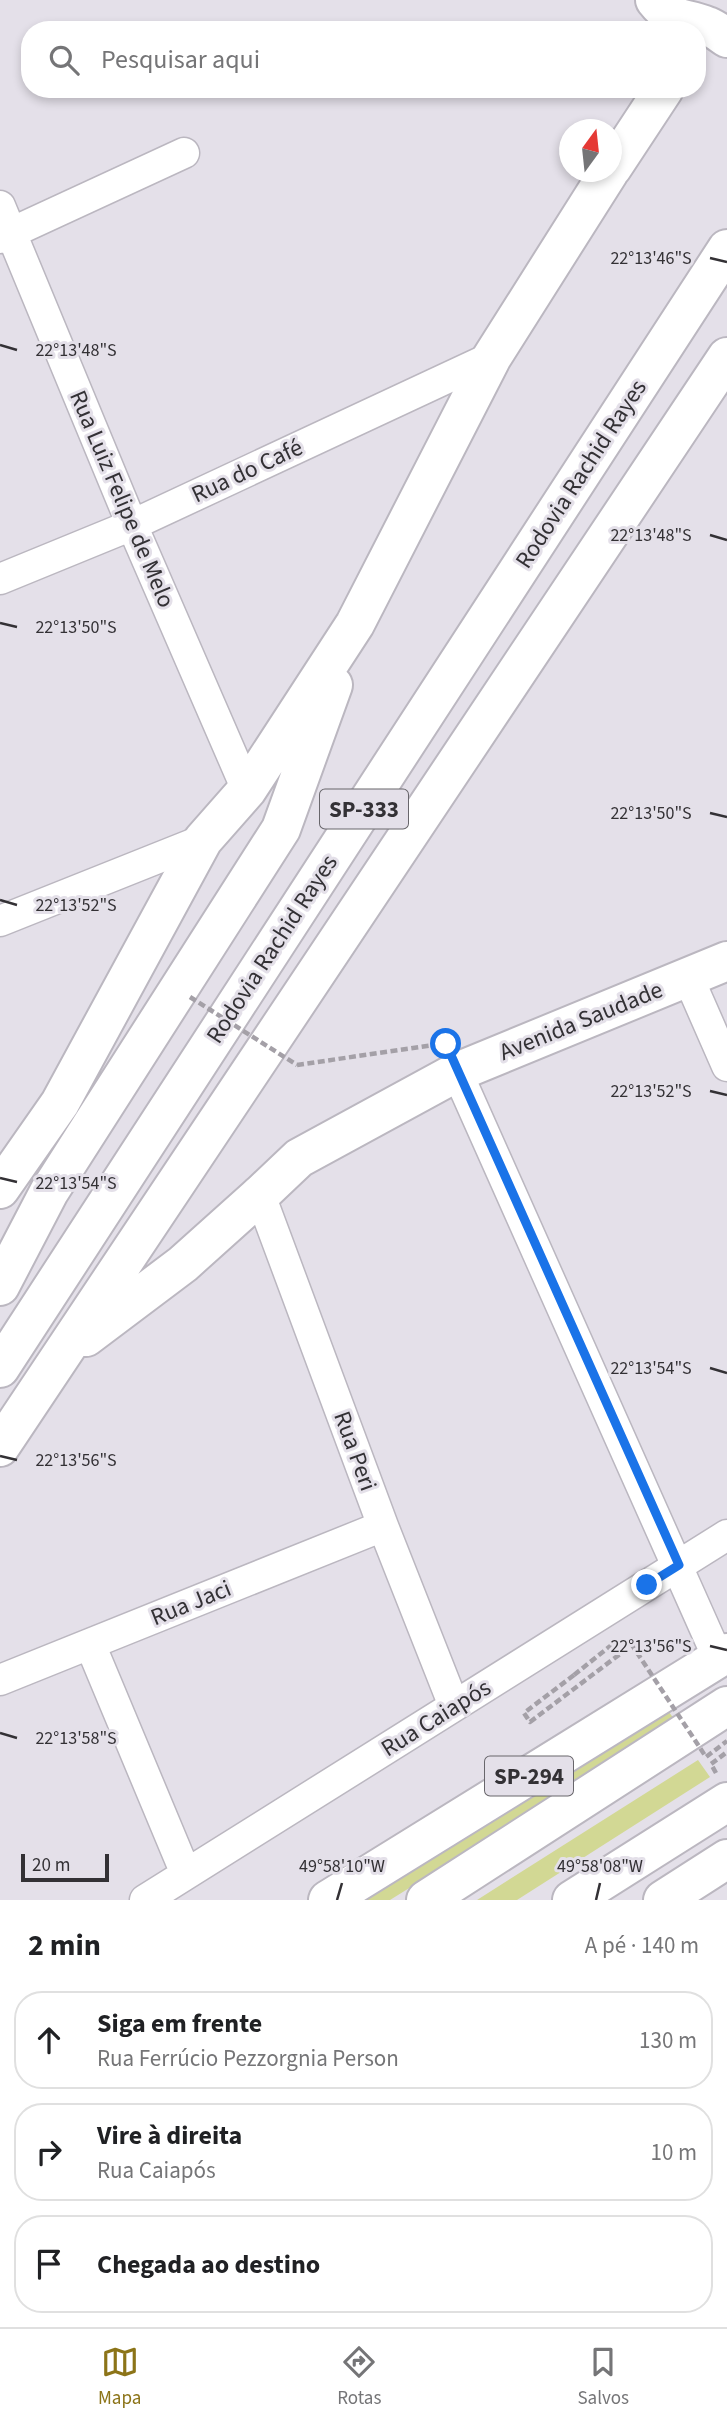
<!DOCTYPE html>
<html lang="pt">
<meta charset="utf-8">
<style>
body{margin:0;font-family:"Source Sans 3",sans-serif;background:#f6f6f6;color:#202124}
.compass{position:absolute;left:559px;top:119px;width:63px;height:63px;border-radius:50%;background:#fff;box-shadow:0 4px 10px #0003;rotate:15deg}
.scale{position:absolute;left:21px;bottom:18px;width:88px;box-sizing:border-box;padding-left:7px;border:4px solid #333135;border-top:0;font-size:19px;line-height:24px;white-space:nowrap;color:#333135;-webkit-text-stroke:5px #e4e0e9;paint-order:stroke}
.stop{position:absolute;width:21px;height:21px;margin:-16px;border:5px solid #1a73e8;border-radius:50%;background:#fff}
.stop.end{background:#1a73e8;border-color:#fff;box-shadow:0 2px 7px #0008}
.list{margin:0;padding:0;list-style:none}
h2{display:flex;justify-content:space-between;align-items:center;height:91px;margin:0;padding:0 28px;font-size:30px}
h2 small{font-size:23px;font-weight:400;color:#757577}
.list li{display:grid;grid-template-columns:46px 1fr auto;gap:21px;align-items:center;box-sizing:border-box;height:98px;margin:0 14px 14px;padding:0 14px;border:2px solid #e0e0e0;border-radius:28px}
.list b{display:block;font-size:26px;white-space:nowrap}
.list p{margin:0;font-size:23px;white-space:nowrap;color:#757577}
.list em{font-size:23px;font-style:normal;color:#757577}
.icon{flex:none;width:38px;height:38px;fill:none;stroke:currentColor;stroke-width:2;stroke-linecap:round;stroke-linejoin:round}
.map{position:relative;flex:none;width:727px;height:1900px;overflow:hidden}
.search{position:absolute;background:#fff;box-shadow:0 4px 10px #0003;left:21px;right:21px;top:21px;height:77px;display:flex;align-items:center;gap:18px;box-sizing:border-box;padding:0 24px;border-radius:28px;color:#757577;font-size:26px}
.sheet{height:427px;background:#fff}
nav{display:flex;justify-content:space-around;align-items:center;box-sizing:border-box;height:98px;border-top:2px solid #e0e0e0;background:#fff;font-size:19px;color:#757577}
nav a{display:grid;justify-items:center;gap:4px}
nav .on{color:#8c7418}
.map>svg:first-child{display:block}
.green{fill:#d2d894}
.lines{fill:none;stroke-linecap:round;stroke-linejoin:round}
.street-casing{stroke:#bbb7c0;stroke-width:33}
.secondary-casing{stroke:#bbb7c0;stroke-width:42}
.highway-casing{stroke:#bbb7c0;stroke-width:42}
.path{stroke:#a4a0a7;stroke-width:4.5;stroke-dasharray:7 3.5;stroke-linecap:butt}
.street{stroke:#fff;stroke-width:30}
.secondary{stroke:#fff;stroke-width:38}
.highway{stroke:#fff;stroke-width:38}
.path-bridge{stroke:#a4a0a7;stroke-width:4.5;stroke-dasharray:7 3.5;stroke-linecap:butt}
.route{stroke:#1a73e8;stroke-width:9}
.ticks{fill:none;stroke:#333135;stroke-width:2.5}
.labels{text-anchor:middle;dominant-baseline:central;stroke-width:6;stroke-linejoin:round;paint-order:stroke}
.shield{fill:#e4e0e9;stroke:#68666b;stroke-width:2}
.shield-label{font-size:23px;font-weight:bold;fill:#333135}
.street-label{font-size:24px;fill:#333135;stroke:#e4e0e9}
.ticks-label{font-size:18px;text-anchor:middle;fill:#333135;stroke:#e4e0e9;stroke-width:6;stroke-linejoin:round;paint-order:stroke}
</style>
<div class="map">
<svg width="727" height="1900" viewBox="0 0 727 1900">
<rect width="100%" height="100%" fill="#e4e0e9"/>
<path class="green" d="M667 1709 676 1722 390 1900H364Z
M698 1760 710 1777 517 1900H477Z"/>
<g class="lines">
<defs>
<path id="street" d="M0 206 132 525 247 790
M0 238 184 153
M0 579 132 525 492 357
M0 921 203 840
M688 977 727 1066
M457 1072 718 1658
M260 1195 383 1526 454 1706
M90 1644 186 1874
M0 1680 383 1526
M145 1900 727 1535"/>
<path id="secondary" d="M655 0C673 23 683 16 707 26 714 28 721 34 727 38
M612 168 664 89
M0 1189 60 1103 203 840 247 790 355 624 492 357 609 172
M260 1195 299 1158 457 1072 727 961
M0 1286 49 1192 281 829 333 685
M572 1900 727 1802
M663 1900 727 1859"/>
<path id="highway" d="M86 1337 183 1264 260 1195
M0 1368 727 249
M0 1447 727 357
M328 1900 727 1653
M426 1900 727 1706"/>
</defs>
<use href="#street" class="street-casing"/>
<use href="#secondary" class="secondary-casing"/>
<use href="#highway" class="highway-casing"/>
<path class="path" d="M297 1065 433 1045
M574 1675 614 1643
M716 1773 711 1764 727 1752"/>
<use href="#street" class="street"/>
<use href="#secondary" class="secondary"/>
<use href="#highway" class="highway"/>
<path class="path-bridge" d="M190 997 297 1065
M574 1675 524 1713 530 1722 632 1645 706 1757 727 1741"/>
</g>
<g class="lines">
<path class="route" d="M446 1044 679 1565 647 1585"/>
</g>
<path class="ticks" d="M710 258 727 262M0 345 17 350M710 535 727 540M0 623 17 627M710 813 727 817M0 900 17 905M710 1091 727 1095M0 1178 17 1182M710 1368 727 1373M0 1456 17 1460M710 1646 727 1650M0 1733 17 1738M337 1900 342 1883M596 1900 600 1883"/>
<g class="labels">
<g class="shield">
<rect x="320" y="789.5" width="88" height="39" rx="5"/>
<rect x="485" y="1756.5" width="88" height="39" rx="5"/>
</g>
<g class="shield-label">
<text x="364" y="809">SP-333</text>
<text x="529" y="1776">SP-294</text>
</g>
<g class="street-label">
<text transform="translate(247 471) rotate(-25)">Rua do Café</text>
<text transform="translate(581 474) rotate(-57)">Rodovia Rachid Rayes</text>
<text transform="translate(122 499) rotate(67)">Rua Luiz Felipe de Melo</text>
<text transform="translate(272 949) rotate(-57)">Rodovia Rachid Rayes</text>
<text transform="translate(581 1021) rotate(-22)">Avenida Saudade</text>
<text transform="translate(355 1451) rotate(70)">Rua Peri</text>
<text transform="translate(191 1603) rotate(-22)">Rua Jaci</text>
<text transform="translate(436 1718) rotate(-32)">Rua Caiapós</text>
</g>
</g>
<g class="ticks-label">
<text x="651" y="264">22°13'46"S</text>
<text x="76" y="356">22°13'48"S</text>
<text x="651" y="541">22°13'48"S</text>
<text x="76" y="633">22°13'50"S</text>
<text x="651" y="819">22°13'50"S</text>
<text x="76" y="911">22°13'52"S</text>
<text x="651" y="1097">22°13'52"S</text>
<text x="76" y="1189">22°13'54"S</text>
<text x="651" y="1374">22°13'54"S</text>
<text x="76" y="1466">22°13'56"S</text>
<text x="651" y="1652">22°13'56"S</text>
<text x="76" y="1744">22°13'58"S</text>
<text x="342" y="1872">49°58'10"W</text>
<text x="600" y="1872">49°58'08"W</text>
</g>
</svg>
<svg class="compass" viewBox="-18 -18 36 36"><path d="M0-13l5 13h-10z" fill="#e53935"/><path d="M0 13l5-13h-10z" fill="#757577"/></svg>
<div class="scale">20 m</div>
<div class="stop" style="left:446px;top:1044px"></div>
<div class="stop end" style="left:647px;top:1585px"></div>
<div class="search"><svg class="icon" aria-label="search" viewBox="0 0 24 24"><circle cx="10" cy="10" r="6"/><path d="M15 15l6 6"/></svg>Pesquisar aqui</div>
</div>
<section class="sheet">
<h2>2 min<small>A pé · 140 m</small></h2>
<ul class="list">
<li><svg class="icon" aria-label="ahead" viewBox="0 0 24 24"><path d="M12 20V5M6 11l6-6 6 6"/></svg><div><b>Siga em frente</b><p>Rua Ferrúcio Pezzorgnia Person</p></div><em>130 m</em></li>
<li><svg class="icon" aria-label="right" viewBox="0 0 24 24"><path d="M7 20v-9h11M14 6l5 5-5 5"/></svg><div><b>Vire à direita</b><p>Rua Caiapós</p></div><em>10 m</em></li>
<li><svg class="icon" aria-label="arrive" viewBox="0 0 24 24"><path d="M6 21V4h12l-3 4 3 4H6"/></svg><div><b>Chegada ao destino</b></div></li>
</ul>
</section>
<nav>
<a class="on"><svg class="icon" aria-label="map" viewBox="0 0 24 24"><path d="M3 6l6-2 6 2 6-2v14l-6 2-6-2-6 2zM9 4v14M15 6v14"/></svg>Mapa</a>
<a><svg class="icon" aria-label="directions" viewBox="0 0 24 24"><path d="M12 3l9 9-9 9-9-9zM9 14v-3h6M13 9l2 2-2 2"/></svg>Rotas</a>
<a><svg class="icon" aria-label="saved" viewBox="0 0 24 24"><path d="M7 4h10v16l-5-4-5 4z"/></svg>Salvos</a>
</nav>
